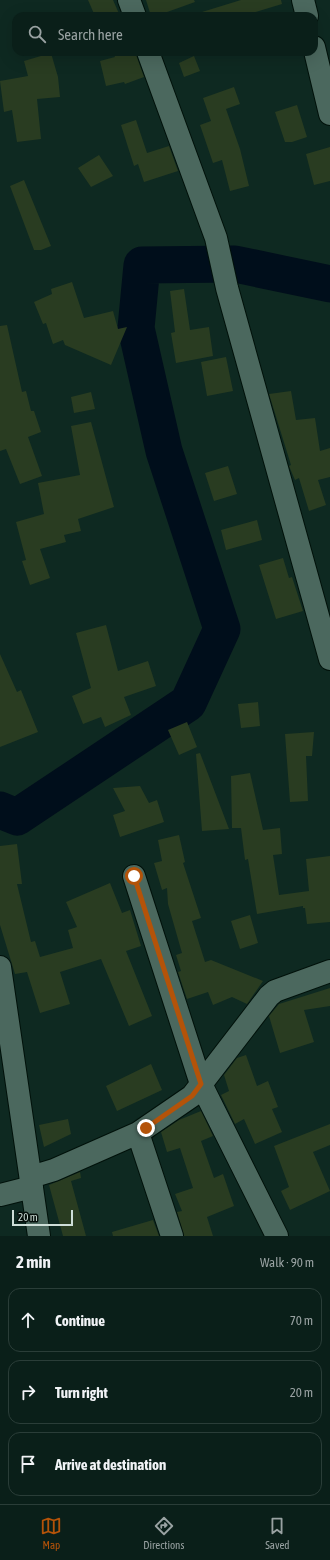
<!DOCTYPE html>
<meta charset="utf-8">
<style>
body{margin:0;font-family:"Asap Condensed",sans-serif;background:#132722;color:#f1f3f6}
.scale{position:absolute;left:12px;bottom:10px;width:61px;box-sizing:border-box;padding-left:4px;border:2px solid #ceded8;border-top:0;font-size:11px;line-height:14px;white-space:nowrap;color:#ceded8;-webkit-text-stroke:3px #050f0b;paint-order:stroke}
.stop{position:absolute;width:12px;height:12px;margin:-9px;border:3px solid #b45309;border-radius:50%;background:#fff}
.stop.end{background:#b45309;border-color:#fff;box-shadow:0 1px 4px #0008}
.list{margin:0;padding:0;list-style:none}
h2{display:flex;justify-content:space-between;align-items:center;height:52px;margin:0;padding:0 16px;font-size:17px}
h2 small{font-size:13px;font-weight:400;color:#99a2a2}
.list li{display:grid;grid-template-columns:26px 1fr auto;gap:12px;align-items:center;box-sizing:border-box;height:64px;margin:0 8px 8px;padding:0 8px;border:1px solid #2a3d38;border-radius:12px}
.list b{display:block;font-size:15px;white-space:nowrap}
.list em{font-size:13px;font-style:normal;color:#99a2a2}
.icon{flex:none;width:22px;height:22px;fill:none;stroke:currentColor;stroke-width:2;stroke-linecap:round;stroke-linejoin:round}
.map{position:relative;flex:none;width:330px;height:1236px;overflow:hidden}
.search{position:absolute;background:#0a1f19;box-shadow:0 4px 16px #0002;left:12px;right:12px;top:12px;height:44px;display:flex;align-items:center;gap:10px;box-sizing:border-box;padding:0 14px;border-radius:12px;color:#99a2a2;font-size:15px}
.sheet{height:268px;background:#0a1f19}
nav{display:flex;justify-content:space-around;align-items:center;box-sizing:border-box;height:56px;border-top:1px solid #2a3d38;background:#0a1f19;font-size:11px;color:#99a2a2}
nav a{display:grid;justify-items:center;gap:2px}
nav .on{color:#b45309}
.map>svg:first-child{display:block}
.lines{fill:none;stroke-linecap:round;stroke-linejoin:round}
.river{stroke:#000e1b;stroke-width:37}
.building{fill:#293c21}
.minor-casing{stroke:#00110a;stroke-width:24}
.minor{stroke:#4b685e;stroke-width:22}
.route{stroke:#b45309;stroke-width:5}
</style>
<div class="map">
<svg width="330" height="1236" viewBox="0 0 330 1236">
<rect width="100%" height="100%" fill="#0e2921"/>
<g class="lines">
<path class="river" d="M0 810 17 817 188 703 222 629 164 451 136 328 142 265 235 264 330 284"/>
</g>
<path class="building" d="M88 0H113L120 16H95Z
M146 0H194L195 2 156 16H151Z
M241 0H281L282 4 243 16H203L202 12Z
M113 52H135L144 77 125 84 124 82 106 86 100 61 115 57Z
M51 53 58 77 60 97 37 99 41 139 17 142 12 110 4 112 0 81 28 76 24 61Z
M194 56 200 71 184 77 179 63Z
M234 87 240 104 226 109 240 149 249 186 230 191 222 160 213 163 200 125 211 121 203 98Z
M297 105 307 137 292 142H285L275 112Z
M136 120 147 153 169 146 178 171 144 182 138 164 134 166 121 125Z
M330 147V181L314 185 306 154Z
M99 155 113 176 91 187 78 168Z
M24 180 51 246 41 250H34L10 186Z
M72 282 84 318 113 311 118 329 127 327 111 365 65 345 63 340 53 344 46 323 43 324 34 302 52 294 51 289Z
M184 289 190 330 209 327 213 356 176 363 171 333 175 332 170 291Z
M7 325 22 392 26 391 31 411H34L41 432 28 437 42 476 20 484 6 449 0 451V326Z
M226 357 233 391 207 396 201 362Z
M291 391 296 420 315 418 320 451 330 448V477L318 480 326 505 309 511 299 478 295 480 289 466 291 465 269 394Z
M91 392 95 409 74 413 71 397Z
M91 422 114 507 78 519 81 531 64 535 66 542 40 549 50 578 30 585 22 561 26 560 16 522 44 514 38 483 80 475 71 426Z
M228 466 237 494 214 501 205 473Z
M257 520 262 540 226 550 221 530Z
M283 558 289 578 292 577 303 611 276 619 259 565Z
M106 625 118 671 148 661 156 686 124 697 131 715 105 727 101 717 83 724 72 696 91 688 76 633Z
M0 654 17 692 21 690 38 732 0 747Z
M258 702 260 726 241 728 238 704Z
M187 722 197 747 179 755 168 730Z
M314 732 312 756H306L308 801 290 802 285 734Z
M200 753 229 829 202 831 196 754Z
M250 773 263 830 280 828 282 854 273 855 279 895 309 891 306 859 330 856V922L307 924 305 908H303V906L257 914 248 859 245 860 241 828H232L231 776Z
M140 786 149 803 157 800 164 822 120 837 113 815 125 811 113 788Z
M179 835 185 862 183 863 201 918 192 921 205 962 211 960 263 981 247 1004 232 997 213 1005 208 992 187 999 178 972 181 971 176 955 182 953 168 904 167 888 162 890 154 863 162 861 158 840Z
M17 844 22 884H17L31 942 35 941 40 957 73 948 68 930 77 927 66 902 110 883 122 913 130 910 141 946 126 951 152 1016 129 1026 101 959 60 972 70 1004 40 1013 27 972 15 974 0 925V846Z
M250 915 258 943 240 949 231 921Z
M330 988V1006L304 1010 314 1042 280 1053 269 1016 279 1004Z
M246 1055 257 1086 268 1081 278 1107 272 1109 282 1132 255 1144 244 1119 235 1124 221 1095 229 1091 224 1075 237 1058Z
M151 1064 162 1090 117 1111 106 1086Z
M201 1111 213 1136 201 1141 214 1178 223 1174 234 1206 207 1217 213 1236H184L177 1212 182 1211 175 1194 193 1188 180 1148 167 1152 161 1132 179 1120Z
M68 1119 71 1134 44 1147 39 1125Z
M330 1124V1145L313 1152 330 1191 290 1210 281 1191 289 1187 274 1146Z
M80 1172 81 1178 71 1181 86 1236H63L49 1185Z
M153 1220 159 1236H113L112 1232Z"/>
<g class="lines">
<defs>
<path id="minor" d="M129 0 135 16
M303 0 307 16
M314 47 330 114
M148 52 216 238 227 288 330 659
M134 876 201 1084 277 1236
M0 967 39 1236
M138 1133 172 1236
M31 1177 54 1170 138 1133 192 1096 269 996 275 991 330 971
M0 1195 32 1187"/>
</defs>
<use href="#minor" class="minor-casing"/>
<use href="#minor" class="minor"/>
</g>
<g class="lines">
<path class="route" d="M134 876 201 1084 192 1096 146 1128"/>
</g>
</svg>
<div class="scale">20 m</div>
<div class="stop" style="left:134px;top:876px"></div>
<div class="stop end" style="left:146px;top:1128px"></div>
<div class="search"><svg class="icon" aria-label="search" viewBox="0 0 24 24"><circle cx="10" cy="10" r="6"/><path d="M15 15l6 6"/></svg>Search here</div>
</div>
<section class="sheet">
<h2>2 min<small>Walk · 90 m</small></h2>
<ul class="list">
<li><svg class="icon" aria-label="ahead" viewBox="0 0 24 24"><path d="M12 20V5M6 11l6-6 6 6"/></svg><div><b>Continue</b></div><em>70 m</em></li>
<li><svg class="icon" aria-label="right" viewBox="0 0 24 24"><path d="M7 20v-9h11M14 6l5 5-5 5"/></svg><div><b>Turn right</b></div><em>20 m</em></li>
<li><svg class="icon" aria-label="arrive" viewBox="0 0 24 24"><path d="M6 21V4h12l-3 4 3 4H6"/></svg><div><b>Arrive at destination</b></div></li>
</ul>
</section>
<nav>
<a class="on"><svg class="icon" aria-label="map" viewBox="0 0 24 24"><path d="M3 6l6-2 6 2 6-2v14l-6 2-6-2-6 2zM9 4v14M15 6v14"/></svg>Map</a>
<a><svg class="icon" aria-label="directions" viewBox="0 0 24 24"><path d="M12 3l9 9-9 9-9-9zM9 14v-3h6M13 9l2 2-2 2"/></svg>Directions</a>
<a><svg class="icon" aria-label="saved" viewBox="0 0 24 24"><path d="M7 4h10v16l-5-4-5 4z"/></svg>Saved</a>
</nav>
